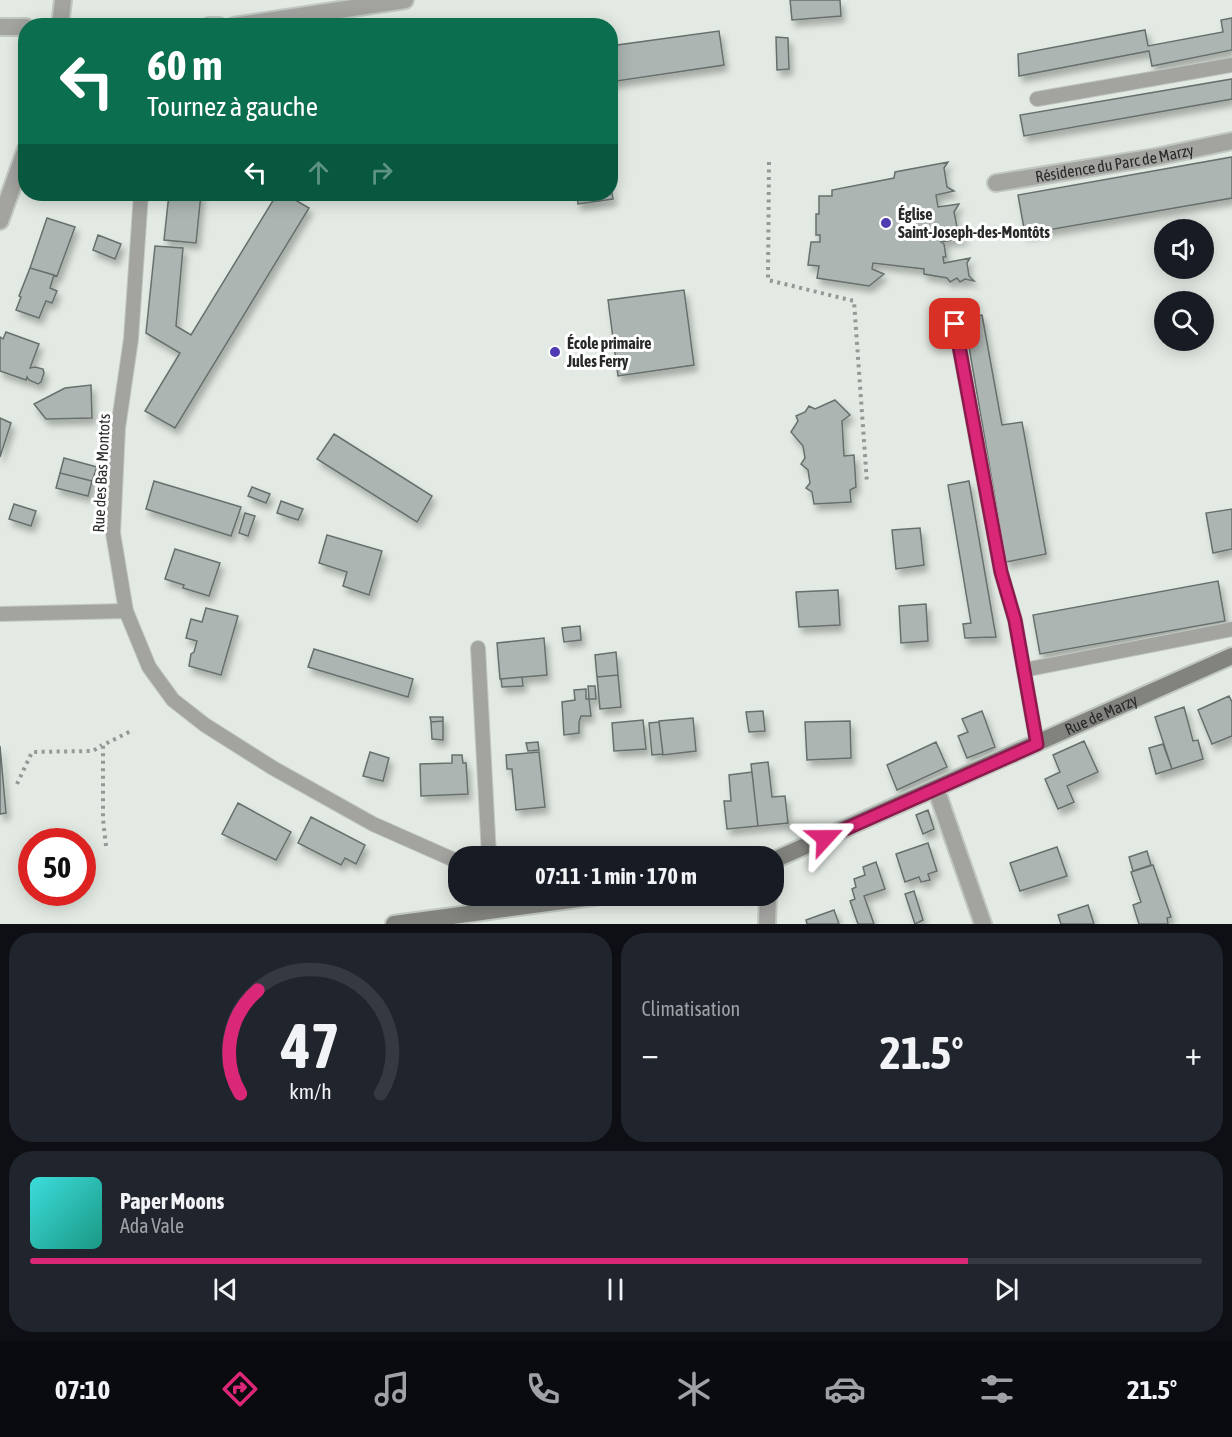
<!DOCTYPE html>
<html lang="fr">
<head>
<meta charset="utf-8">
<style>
  :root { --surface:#171b24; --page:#20242c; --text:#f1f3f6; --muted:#9ea1a6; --line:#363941; --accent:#db2777 }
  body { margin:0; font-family:"Asap Condensed",sans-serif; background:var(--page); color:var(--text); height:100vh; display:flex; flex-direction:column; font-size:22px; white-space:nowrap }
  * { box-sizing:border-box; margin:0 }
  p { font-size:20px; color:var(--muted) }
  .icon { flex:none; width:33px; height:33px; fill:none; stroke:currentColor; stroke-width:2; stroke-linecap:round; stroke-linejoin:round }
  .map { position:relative; height:924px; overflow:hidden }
  .details { display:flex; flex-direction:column; gap:9px; padding:9px; background:#0d0f14; flex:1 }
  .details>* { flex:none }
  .top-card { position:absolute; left:18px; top:18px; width:600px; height:183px; border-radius:24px; box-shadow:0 3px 15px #0003; background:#0b6e4f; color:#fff; overflow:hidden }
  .controls { position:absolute; left:1154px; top:219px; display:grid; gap:12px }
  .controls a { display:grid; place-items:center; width:60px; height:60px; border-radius:50%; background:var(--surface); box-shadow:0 3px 15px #0003; font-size:30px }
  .speed { position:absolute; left:18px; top:828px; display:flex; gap:12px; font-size:30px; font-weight:700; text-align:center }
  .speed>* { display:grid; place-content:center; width:78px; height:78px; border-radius:50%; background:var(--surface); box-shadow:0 3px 15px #0003; line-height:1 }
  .speed .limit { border:9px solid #d22; background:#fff; color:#111 }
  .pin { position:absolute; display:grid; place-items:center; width:51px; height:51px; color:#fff; margin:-26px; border-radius:12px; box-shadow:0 3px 9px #0006 }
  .me { position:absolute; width:66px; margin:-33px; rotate:66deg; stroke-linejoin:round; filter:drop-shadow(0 0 4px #0008) }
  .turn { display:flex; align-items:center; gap:21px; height:126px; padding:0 30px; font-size:27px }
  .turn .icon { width:78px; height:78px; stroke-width:2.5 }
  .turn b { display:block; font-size:42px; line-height:51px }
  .lanes { display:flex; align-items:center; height:57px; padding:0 30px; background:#0003; justify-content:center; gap:30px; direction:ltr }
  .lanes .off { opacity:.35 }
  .big { font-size:45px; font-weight:700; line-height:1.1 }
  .details .tile { flex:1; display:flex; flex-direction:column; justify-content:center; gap:9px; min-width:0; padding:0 21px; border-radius:24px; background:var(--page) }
  .details .dial { align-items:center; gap:0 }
  .dial svg { height:156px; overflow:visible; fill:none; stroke:var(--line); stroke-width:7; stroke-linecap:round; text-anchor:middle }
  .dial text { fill:var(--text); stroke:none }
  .song { display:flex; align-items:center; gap:18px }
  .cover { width:72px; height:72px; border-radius:9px; background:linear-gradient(135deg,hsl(180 70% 55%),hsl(170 70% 35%)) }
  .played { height:6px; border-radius:3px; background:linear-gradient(90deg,var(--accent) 80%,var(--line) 80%) }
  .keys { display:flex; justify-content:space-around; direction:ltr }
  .heat { display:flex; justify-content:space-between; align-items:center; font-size:33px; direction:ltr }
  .details .tiles { flex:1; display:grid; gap:9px; grid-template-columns:1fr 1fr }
  .tile:last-child { grid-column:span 2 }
  .trip { position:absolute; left:448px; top:846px; width:336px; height:60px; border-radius:24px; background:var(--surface); box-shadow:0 3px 15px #0003; font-weight:700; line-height:60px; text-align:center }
  .tab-bar { display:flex; height:96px; justify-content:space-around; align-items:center; background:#090b0e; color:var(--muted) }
  .tab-bar .icon { width:42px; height:42px }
  .tab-bar .selected { color:var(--accent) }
  .tab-bar b { font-size:27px; color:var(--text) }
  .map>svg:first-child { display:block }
</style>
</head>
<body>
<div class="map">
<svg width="1232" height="924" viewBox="0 0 1232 924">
  <defs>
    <filter id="shadow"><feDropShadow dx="3.5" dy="6" stdDeviation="3" flood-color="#0004"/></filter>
  </defs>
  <rect width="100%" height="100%" fill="#e3eae3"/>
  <path fill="#acb5b2" stroke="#67706d" stroke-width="1.5" filter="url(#shadow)" d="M790,0H840L841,16L792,20Z
    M1232,18V50L1152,66L1149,51L1019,76L1018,54L1145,30L1148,46L1223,32L1221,20Z
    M719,31L724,65L610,82V46Z
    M776,37L788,38L789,69L777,70Z
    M1232,79V99L1024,136L1020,115Z
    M1232,157V198L1025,234L1018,195Z
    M948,162L944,168L947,187L954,191L936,195L938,207L959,204L954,212L958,232L965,238L941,242L944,244L946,257H943L944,263L970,258L967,263L969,276L974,281L965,279L960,282L957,278L950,282L947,278L924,274V269L873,263L872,269L884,274L869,286L817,278L819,266L808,265L811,242H820V235H816V214H819V196H832V190L894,178L895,172Z
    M610,180L613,199L578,204L577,194H610Z
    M169,194H201L196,243L164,240Z
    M277,194H285L309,208L175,428L145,411L180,353L146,333L155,246L183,248L176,326L191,335Z
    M47,218L75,227L57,276L30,268Z
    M98,235L121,244L115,259L93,250Z
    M30,268L54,275L50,288L57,291L52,303L46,301L39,318L16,310L21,297L19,296Z
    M684,290L694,365L618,376L608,300Z
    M982,315L1002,425L1022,422L1046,554L1006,562L964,318Z
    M6,332L39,344L30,368L35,367L43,369L44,373L41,382L38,384L29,380L27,377L26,380L0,371V337L3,339Z
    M91,385L92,418L46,419L34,404L65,388Z
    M835,400L850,415L842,421L844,456L854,455L856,487L850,490L851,502L814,504L812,492L806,488L810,483L808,470L801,464L805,458L803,446L791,432L798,421L796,416L805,412L809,406L815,409Z
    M0,418L11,423L0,457Z
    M334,434L432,496L417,522L317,459Z
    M64,458L97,467L92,481L60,473Z
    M60,473L92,481L88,496L56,488Z
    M154,481L241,507L231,536L146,509Z
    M969,481L996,637L965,638L963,624L971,623L948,485Z
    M252,487L270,494L266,503L248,496Z
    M281,501L303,509L298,520L277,513Z
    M14,504L36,511L31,526L9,519Z
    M1232,509V549L1213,553L1206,513Z
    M245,513L255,516L248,536L239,533Z
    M920,528L924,565L896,569L892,530Z
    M327,535L382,551L369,595L343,586L347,572L319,563Z
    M175,549L220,563L209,596L183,588L184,585L165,579Z
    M1218,581L1225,621L1040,654L1033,615Z
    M838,590L840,625L799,627L796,592Z
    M926,604L928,641L901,643L899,606Z
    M206,608L238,616L221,675L189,666L191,654L194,652L197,641L186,638L191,619L202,622Z
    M580,626L581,640L564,642L562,628Z
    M544,638L547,675L500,679L497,643Z
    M314,649L413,679L408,697L308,667Z
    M616,652L618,675L597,677L595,655Z
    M618,675L621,707L600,709L597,677Z
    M522,677L523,686L502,687L501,679Z
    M588,686H595L596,699H589Z
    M586,689V699H589L591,716H581L579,722V733L564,735L562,702L575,700L574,690Z
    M1229,696L1232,702V736L1212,744L1198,710Z
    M1184,707L1193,741L1198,740L1203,759L1172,769L1155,717Z
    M763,711L765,731L749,732L746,712Z
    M982,711L995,747L967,758L958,736L968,732L962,719Z
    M430,717H443V721L431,722Z
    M693,718L696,751L663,755L659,721Z
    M643,720L646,749L614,751L612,723Z
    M443,721V740L432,739L431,722Z
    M850,721L851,758L807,760L805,722Z
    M659,722L663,754L652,755L649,723Z
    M1084,741L1098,772L1067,786L1074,802L1058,809L1045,779L1060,772L1053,755Z
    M538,742L539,750L528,751L526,743Z
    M936,742L947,767L897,790L887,765Z
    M1163,744L1172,769L1156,774L1149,748Z
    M0,746L6,813L0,814Z
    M370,752L389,758L383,781L363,776Z
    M539,752L545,807L516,810L512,769H507L506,755Z
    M452,755H462L463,763H466L468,794L421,796L420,764L452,763Z
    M768,762L772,797L785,796L788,823L758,826L751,764Z
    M752,772L758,826L727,829L724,801H731L729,775Z
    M238,803L291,832L276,860L222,834Z
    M928,810L934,829L923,834L916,815Z
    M311,817L365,845L356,864L345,858L341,865L298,843Z
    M928,843L937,871L928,874L930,880L921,882L919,877L905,882L896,854Z
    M1057,847L1067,876L1020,891L1010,863Z
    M1147,851L1151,865L1133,871L1129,857Z
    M876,862L885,889L864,896L874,924H858L850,901L855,899L852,889L856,887L854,879L865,875L863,867Z
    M1153,865L1171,917L1167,918L1168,924H1139L1133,905L1141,902L1131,872Z
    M914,891L923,920L915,924L905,894Z
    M1088,905L1094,924H1061L1058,915Z
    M834,910L839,924H807L806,920Z"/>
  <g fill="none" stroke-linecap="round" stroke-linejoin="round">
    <g stroke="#c1c7c1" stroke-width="16">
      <path id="service" d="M1037,99L1232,65
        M141,194L131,339L118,428L113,533L126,611L149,667L173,700L205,725L273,768L373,824L452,859L459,861
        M955,324L1001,572L1015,620L1037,744
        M0,614L126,611
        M478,648L489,856
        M1024,670L1232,629"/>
    </g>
    <g stroke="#c1c7c1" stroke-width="20">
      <g id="minor">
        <path d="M209,26H219"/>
        <path d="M234,26L405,0"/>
        <path d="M0,27H26"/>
        <path id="s1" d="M996,183L1156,157L1232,141"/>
        <path d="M936,789L983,924"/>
        <path d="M767,924L768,896"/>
      </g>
    </g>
    <g stroke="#c1c7c1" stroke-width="20">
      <path id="tertiary" d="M60,26L63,0
        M0,221L26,149"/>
    </g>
    <g stroke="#c1c7c1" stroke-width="20">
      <g id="secondary">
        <path id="s2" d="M774,860L1232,656"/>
        <path d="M394,924L600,896"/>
      </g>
    </g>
    <path stroke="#959995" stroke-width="4" stroke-dasharray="3 4.5" stroke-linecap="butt" d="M769,162L768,280L854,301L867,483
      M17,784L32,752L93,751L102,745
      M106,846L103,819V745L131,731"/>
    <use href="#service" stroke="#a3a4a0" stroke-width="14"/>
    <use href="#minor" stroke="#a3a4a0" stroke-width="16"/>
    <use href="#tertiary" stroke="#a3a4a0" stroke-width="16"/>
    <use href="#secondary" stroke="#82837e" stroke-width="16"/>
  </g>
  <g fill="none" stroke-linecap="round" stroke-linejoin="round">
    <g stroke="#8e194d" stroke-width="15">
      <path id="route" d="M825,838L1037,744L1015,620L1001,572L955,324"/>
    </g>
    <use href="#route" stroke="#db2777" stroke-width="10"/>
  </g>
  <g fill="#4f3cb3" stroke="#fff" stroke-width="2">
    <circle cx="886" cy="223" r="6"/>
    <circle cx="555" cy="352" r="6"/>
  </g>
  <g text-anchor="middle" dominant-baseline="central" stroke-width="6" stroke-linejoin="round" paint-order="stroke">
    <g font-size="16" fill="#282a28" stroke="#fff">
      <text stroke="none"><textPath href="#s1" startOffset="120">Résidence du Parc de Marzy</textPath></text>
      <text transform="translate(101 473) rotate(-87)">Rue des Bas Montots</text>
      <text stroke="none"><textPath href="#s2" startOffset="358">Rue de Marzy</textPath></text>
    </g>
    <g font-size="16" font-weight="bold" fill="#282a28" stroke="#fff" text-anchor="start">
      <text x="898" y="214">Église<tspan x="898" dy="18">Saint-Joseph-des-Montôts</tspan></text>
      <text x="567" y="343">École primaire<tspan x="567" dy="18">Jules Ferry</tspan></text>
    </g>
  </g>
</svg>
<div class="controls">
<a><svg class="icon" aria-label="sound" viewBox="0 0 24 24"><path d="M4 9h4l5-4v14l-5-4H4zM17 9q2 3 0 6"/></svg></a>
<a><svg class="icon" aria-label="search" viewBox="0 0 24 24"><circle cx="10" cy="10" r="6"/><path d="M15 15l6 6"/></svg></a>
</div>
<div class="speed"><div class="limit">50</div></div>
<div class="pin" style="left:955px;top:324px;background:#d93025"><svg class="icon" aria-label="arrive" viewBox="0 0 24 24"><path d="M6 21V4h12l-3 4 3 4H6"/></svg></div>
<svg class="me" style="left:825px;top:838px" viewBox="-20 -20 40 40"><path d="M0-17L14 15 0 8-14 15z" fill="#db2777" stroke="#fff" stroke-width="4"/></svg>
<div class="trip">07:11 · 1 min · 170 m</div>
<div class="top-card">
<div class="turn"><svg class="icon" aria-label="left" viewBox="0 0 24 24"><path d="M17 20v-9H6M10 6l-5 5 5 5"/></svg><div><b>60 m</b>Tournez à gauche</div></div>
<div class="lanes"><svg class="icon" aria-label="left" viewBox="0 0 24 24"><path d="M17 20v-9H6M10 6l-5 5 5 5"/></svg><svg class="icon off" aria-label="ahead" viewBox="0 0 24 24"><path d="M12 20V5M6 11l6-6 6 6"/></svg><svg class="icon off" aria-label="right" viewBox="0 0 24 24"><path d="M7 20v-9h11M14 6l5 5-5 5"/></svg></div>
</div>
</div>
<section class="details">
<div class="tiles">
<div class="tile dial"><svg viewBox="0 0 100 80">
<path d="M14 69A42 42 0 1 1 86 69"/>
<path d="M14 69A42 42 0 0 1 23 16" stroke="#db2777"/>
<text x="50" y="56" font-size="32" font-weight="700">47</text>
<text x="50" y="72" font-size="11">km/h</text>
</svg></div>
<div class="tile"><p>Climatisation</p>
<div class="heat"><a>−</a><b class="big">21.5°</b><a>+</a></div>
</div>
<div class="tile">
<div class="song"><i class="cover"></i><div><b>Paper Moons</b><p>Ada Vale</p></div></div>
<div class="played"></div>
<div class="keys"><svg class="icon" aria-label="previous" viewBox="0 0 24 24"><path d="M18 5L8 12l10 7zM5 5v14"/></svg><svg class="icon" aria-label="pause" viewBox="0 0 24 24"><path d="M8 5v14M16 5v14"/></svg><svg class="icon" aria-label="next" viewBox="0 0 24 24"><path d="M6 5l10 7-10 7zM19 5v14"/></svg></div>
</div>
</div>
</section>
<nav class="tab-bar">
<b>07:10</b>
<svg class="icon selected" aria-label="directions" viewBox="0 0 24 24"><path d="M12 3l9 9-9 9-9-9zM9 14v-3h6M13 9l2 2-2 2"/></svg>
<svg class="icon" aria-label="music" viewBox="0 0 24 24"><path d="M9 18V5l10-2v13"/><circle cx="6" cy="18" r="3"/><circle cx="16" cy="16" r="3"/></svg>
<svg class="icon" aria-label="phone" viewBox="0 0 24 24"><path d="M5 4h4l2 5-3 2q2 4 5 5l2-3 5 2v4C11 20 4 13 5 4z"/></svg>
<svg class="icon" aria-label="climate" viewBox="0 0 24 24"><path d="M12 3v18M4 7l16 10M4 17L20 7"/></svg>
<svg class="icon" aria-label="car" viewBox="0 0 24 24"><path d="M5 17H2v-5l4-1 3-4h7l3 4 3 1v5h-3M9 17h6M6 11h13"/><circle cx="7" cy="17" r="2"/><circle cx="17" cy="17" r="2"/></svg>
<svg class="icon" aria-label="filters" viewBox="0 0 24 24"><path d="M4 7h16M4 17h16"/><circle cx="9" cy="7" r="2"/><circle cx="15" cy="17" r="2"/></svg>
<b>21.5°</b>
</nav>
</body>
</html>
